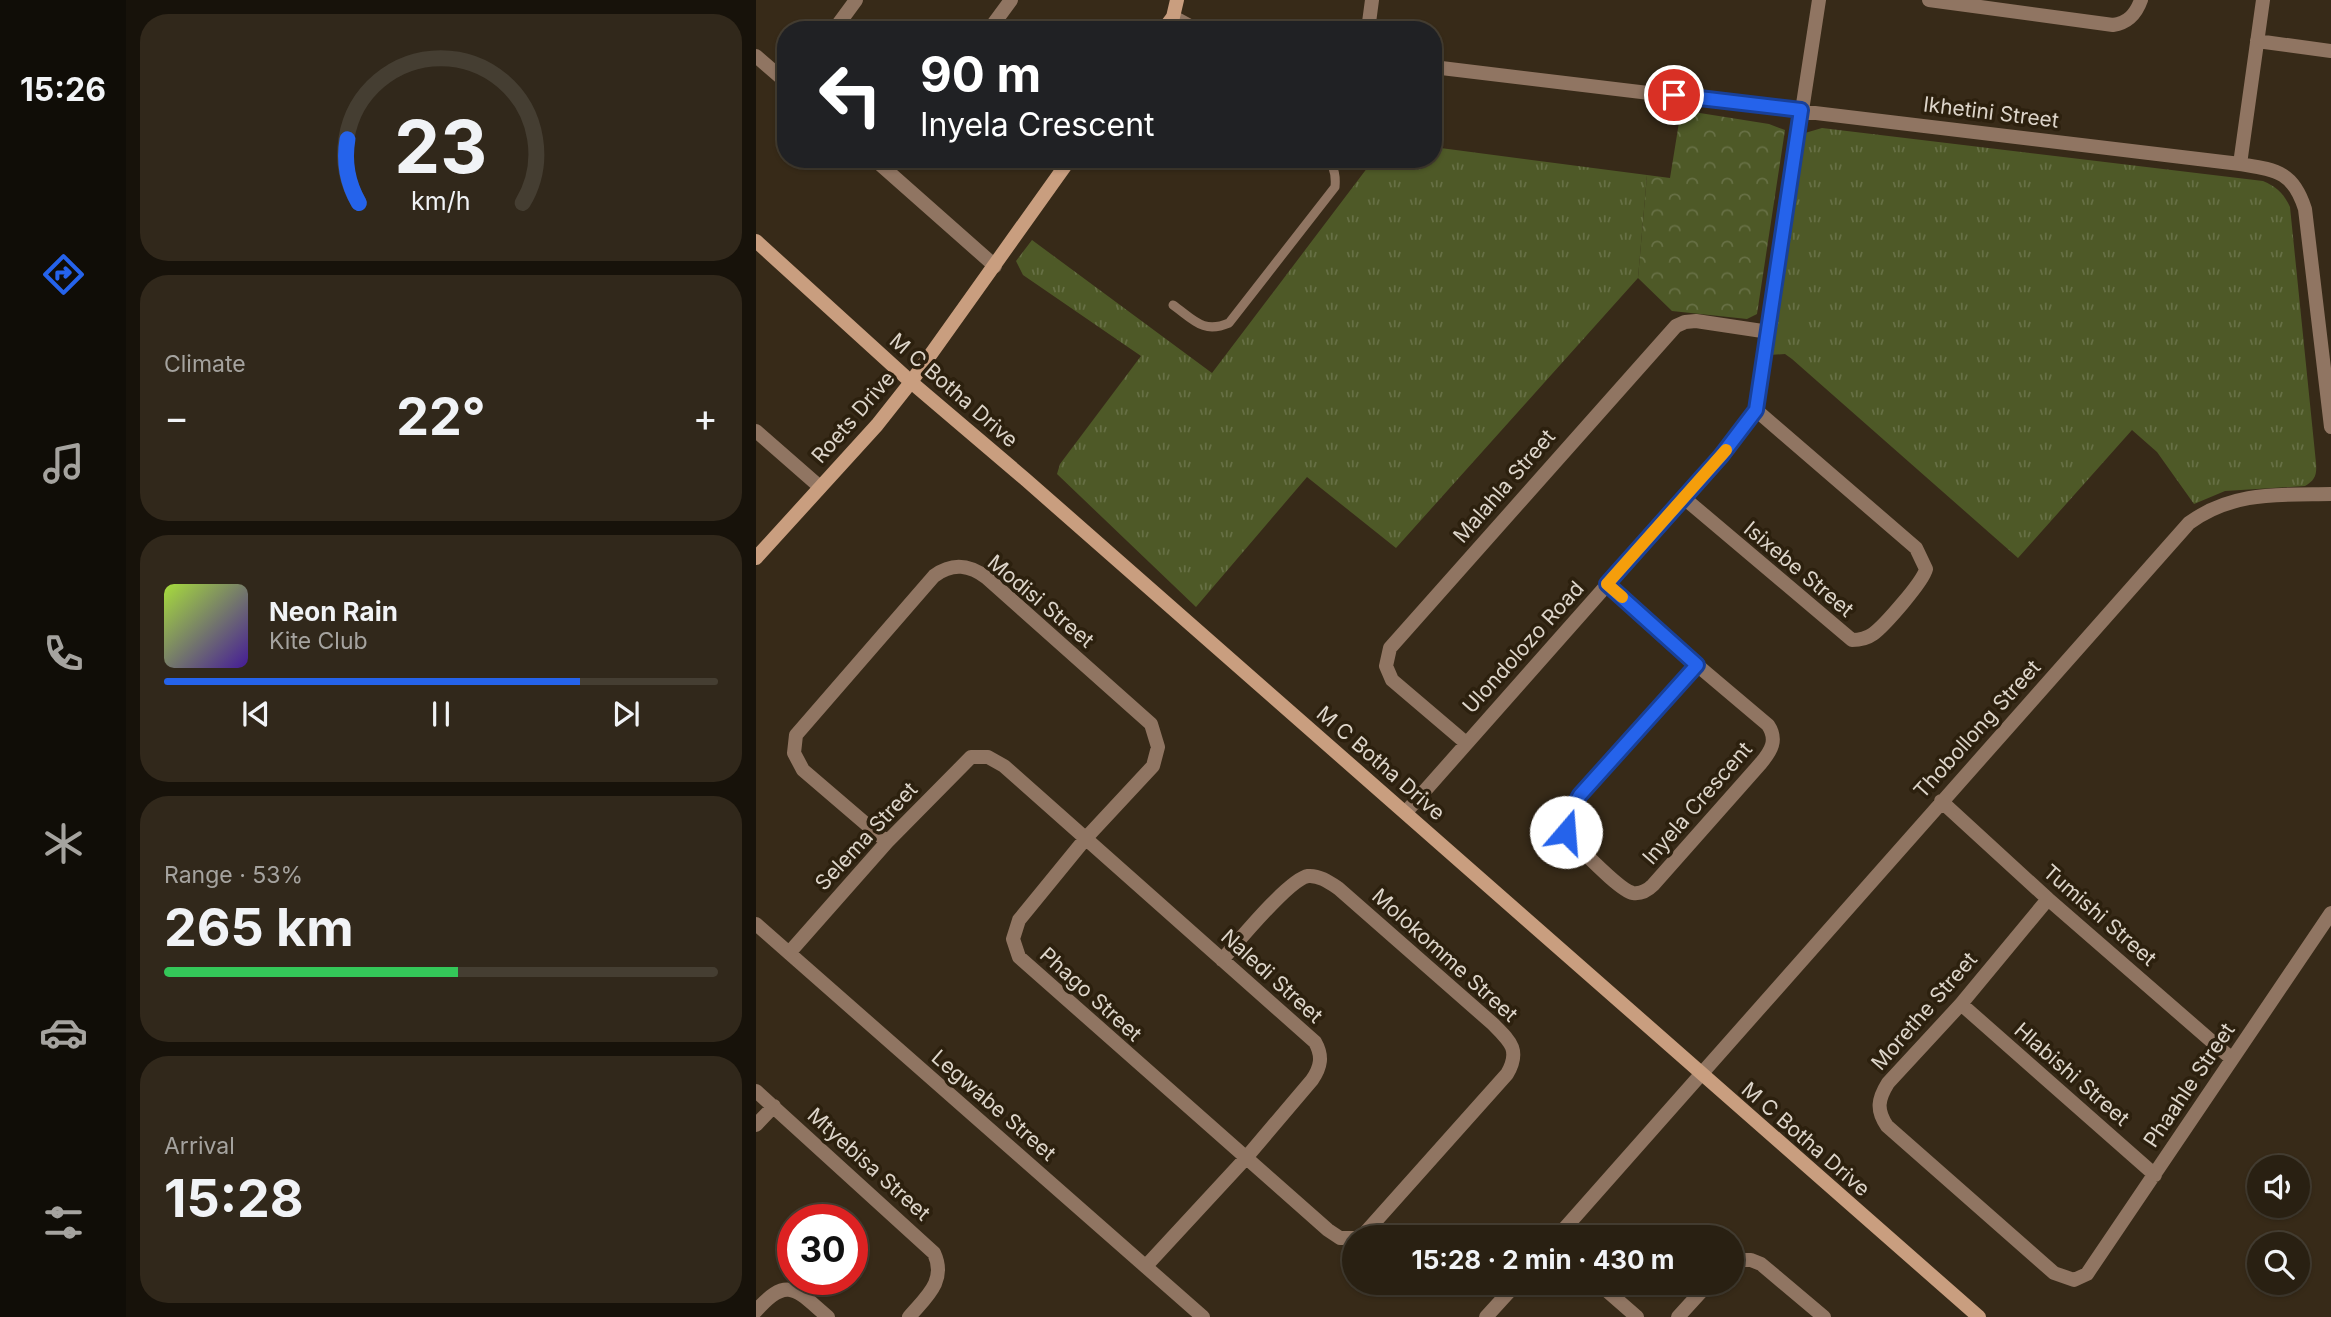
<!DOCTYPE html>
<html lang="en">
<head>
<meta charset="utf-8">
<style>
  :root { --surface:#292012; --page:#31281b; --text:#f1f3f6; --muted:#a5a39f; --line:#453e32; --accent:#2563eb }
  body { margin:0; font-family:Inter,sans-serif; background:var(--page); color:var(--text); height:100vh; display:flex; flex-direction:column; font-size:26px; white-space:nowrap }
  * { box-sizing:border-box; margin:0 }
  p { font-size:23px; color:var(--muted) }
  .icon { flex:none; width:38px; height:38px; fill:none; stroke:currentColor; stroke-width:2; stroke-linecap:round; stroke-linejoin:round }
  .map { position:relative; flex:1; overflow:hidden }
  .panel { display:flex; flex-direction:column; gap:14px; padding:14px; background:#17120a; width:630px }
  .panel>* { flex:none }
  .banner { position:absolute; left:21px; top:21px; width:665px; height:147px; border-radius:28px; box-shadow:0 2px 5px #0004,0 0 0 2px var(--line); background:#202124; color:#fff; overflow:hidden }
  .buttons { position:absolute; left:1491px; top:1155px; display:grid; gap:14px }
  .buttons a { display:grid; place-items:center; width:63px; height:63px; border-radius:50%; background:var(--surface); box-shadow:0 2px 5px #0004,0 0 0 2px var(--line); font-size:35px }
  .speed { position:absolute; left:21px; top:1204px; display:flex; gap:14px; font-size:35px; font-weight:700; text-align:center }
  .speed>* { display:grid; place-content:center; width:91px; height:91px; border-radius:50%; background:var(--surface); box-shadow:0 2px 5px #0004,0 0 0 2px var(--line); line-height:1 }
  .speed .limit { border:10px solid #d22; background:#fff; color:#111 }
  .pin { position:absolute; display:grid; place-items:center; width:60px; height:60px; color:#fff; margin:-30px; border:4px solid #fff; border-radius:50%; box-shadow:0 2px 7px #0007 }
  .me { position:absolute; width:77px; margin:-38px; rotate:18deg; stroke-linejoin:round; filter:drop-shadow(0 0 5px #0008) }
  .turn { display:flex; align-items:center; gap:24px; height:147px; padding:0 28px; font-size:32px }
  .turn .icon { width:91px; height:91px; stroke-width:2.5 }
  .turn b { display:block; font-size:49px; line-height:60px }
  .big { font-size:52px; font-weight:700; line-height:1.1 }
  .panel .widget { flex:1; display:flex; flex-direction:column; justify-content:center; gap:10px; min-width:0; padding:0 24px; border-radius:28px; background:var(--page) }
  .panel .dial { align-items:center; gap:0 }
  .dial svg { height:182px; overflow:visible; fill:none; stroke:var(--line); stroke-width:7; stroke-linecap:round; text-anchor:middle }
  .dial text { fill:var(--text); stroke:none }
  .song { display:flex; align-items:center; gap:21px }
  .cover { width:84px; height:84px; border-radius:10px; background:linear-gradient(135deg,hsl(80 70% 55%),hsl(260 70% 35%)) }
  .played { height:7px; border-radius:4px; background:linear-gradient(90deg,var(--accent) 75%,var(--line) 75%) }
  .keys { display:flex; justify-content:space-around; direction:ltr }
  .heat { display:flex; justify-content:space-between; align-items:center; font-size:38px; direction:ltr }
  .charge { height:10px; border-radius:5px; background:linear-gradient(90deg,#34c759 53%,var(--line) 0) }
  .trip { position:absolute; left:586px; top:1225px; width:402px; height:70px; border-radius:35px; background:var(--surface); box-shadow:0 2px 5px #0004,0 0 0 2px var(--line); font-weight:700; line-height:70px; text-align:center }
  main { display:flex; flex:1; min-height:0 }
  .tabs { display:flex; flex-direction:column; width:126px; justify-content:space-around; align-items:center; background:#100d07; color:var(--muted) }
  .tabs .icon { width:49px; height:49px }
  .tabs .current { color:var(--accent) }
  .tabs b { font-size:32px; color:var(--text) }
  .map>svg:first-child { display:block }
</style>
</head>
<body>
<main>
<nav class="tabs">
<b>15:26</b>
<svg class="icon current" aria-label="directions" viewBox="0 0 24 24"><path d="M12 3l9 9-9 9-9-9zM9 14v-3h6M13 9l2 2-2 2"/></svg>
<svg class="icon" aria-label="music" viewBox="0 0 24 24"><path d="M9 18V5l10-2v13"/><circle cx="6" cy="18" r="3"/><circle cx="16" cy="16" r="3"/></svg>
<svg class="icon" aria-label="phone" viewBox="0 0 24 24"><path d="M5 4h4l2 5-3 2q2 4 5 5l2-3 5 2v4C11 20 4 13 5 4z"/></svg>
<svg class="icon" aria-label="climate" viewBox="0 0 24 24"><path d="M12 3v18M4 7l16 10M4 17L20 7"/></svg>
<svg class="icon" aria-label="car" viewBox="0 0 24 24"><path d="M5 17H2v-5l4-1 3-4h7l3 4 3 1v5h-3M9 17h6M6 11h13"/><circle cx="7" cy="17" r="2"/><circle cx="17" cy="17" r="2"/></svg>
<svg class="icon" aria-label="filters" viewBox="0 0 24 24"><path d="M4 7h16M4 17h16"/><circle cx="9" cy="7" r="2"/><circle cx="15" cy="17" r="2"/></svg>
</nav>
<section class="panel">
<div class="widget dial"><svg viewBox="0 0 100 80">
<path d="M14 69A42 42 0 1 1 86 69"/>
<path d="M14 69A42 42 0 0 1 9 41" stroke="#2563eb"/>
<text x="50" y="56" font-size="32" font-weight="700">23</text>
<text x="50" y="72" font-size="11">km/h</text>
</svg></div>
<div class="widget"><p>Climate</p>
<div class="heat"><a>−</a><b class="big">22°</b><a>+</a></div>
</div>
<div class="widget">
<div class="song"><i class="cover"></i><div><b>Neon Rain</b><p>Kite Club</p></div></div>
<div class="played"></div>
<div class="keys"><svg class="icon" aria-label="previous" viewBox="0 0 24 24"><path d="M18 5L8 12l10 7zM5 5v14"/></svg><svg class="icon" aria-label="pause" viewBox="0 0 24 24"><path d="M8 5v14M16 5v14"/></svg><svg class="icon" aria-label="next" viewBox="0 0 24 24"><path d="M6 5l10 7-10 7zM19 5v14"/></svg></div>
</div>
<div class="widget"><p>Range · 53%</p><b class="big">265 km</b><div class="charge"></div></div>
<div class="widget"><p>Arrival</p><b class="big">15:28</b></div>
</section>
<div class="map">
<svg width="1575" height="1317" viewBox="0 0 1575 1317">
  <defs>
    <pattern id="grass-tufts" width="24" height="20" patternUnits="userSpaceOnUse" patternTransform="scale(1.75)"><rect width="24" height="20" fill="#4e5927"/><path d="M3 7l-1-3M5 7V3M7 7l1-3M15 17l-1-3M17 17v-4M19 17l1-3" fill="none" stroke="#677045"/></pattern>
    <pattern id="park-crowns" width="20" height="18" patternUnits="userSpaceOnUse" patternTransform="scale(1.75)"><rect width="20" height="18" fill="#4e5927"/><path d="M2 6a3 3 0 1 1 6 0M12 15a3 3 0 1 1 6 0" fill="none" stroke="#677045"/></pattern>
  </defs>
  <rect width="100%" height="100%" fill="#372a18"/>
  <path fill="url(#grass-tufts)" d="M1066,128L1507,181C1521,187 1528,194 1534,207L1560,463C1561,475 1559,480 1549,486L1469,491L1438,504L1401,452L1376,430L1262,558L1036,359L1029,354L1013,355L1049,133Z
    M677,147L891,175L882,278L640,548L551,477L440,607L301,474L304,464L385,356L267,275L260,261L276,240L456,373L618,159H677Z"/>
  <path fill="url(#park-crowns)" d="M925,110L1013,124L1029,130L1001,314L991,319L916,311L882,278L891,175L914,178Z"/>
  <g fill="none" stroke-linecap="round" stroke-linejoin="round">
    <path stroke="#907562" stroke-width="9" d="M413,159L418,165H426L435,159
      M417,305C438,320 447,334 473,323L579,187C580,176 579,164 568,159"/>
    <path stroke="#907562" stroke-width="14" d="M1173,0L1357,25C1372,23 1380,14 1385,0
      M417,17L441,30
      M78,30L100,0
      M233,30L255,0
      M612,30L616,0
      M1501,41L1575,51
      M0,56L30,82
      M677,67L1484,164C1520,170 1537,171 1549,209L1575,427
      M118,159L239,266
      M1484,164L1507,0
      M0,431L64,487
      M928,498L1096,640C1103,640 1110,639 1117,634C1128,626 1167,582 1170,569L1160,548L1000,410
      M851,584L941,665L1012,725C1022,740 1015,751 1005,763L897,885C892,890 885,894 877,893C864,891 826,850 814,839C806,823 814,808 824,795L941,665
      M710,743L636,680L630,666L634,648L920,326L929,322L940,321L1013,332
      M1185,801L1292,899L1476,1059
      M650,812L965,456L1000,410L1063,0
      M131,842L47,770L38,753L40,735L178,576C197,562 214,565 231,578L395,724L402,747L397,766L330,838L263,920L257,939L263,957L572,1230L584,1238H598
      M1292,899L1205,1004L1132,1083C1122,1099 1120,1110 1131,1126L1298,1273L1318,1280L1331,1274L1337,1265L1575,913
      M0,924L447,1317
      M33,953L131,842L215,757H232L248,766L559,1042C567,1056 565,1067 556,1080L489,1159L390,1266
      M466,960C481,943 533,879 552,876C563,875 573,882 582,888L737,1024C754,1041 765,1050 751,1074L609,1233L602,1237
      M1205,1004L1399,1175
      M0,1091L178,1253C191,1281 170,1297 153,1317
      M0,1125L18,1106
      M801,1237L1433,523C1477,491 1523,495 1575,494
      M976,1260H995L1005,1264L1068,1317
      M842,1283L881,1317
      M0,1311C32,1274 41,1291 72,1317
      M730,1317L761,1283
      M922,1317L953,1283"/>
    <path stroke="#c99e7f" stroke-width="14" d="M407,30L417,17L421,0
      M0,241L155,382L269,479L1223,1317
      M0,558L121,425L155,382L314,159"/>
  </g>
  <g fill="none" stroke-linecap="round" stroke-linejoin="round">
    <g stroke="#184099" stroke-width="18">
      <path id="route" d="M810,832L813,814L824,795L941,665L851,584L965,456L1000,410L1045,110L918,95"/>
    </g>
    <use href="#route" stroke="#2563eb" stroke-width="12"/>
    <path stroke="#f59e0b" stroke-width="12" d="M866,597L851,584L970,450"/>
  </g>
  <g text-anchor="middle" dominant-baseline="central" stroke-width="7" stroke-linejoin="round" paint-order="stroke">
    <g font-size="21" fill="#ddd5ca" stroke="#2c200e">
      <text transform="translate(1235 112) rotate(7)">Ikhetini Street</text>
      <text transform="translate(198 390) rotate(41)">M C Botha Drive</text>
      <text transform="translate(97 417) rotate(-49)">Roets Drive</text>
      <text transform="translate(748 486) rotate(-49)">Malahla Street</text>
      <text transform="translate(1043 569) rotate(40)">Isixebe Street</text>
      <text transform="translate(285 601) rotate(40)">Modisi Street</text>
      <text transform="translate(767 647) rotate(-48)">Ulondolozo Road</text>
      <text transform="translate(1221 729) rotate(-48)">Thobollong Street</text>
      <text transform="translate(625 763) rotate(41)">M C Botha Drive</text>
      <text transform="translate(941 803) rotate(-49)">Inyela Crescent</text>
      <text transform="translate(110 836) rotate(-47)">Selema Street</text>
      <text transform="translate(1344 915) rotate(41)">Tumishi Street</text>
      <text transform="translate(689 955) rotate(42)">Molokomme Street</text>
      <text transform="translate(516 976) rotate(42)">Naledi Street</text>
      <text transform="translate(335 994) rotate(42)">Phago Street</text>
      <text transform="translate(1168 1011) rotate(-49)">Morethe Street</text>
      <text transform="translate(1316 1074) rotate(41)">Hlabishi Street</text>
      <text transform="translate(1433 1085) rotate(-56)">Phaahle Street</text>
      <text transform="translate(238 1105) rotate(41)">Legwabe Street</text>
      <text transform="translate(1050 1139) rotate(41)">M C Botha Drive</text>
      <text transform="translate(113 1164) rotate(42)">Mtyebisa Street</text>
    </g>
  </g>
</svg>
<div class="buttons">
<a><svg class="icon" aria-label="sound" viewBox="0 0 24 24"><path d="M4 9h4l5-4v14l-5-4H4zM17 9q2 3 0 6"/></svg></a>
<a><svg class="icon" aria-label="search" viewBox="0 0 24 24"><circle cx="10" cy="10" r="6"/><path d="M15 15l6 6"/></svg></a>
</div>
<div class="speed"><div class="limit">30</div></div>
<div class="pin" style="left:918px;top:95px;background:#d93025"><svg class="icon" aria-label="arrive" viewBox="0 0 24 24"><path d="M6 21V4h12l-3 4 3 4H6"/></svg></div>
<svg class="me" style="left:810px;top:832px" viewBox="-20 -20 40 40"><circle r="19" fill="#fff"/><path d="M0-13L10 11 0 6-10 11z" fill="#2563eb"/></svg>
<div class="trip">15:28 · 2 min · 430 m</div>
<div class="banner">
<div class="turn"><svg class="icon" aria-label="left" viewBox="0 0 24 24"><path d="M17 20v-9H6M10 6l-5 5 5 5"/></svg><div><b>90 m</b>Inyela Crescent</div></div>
</div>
</div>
</main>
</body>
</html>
